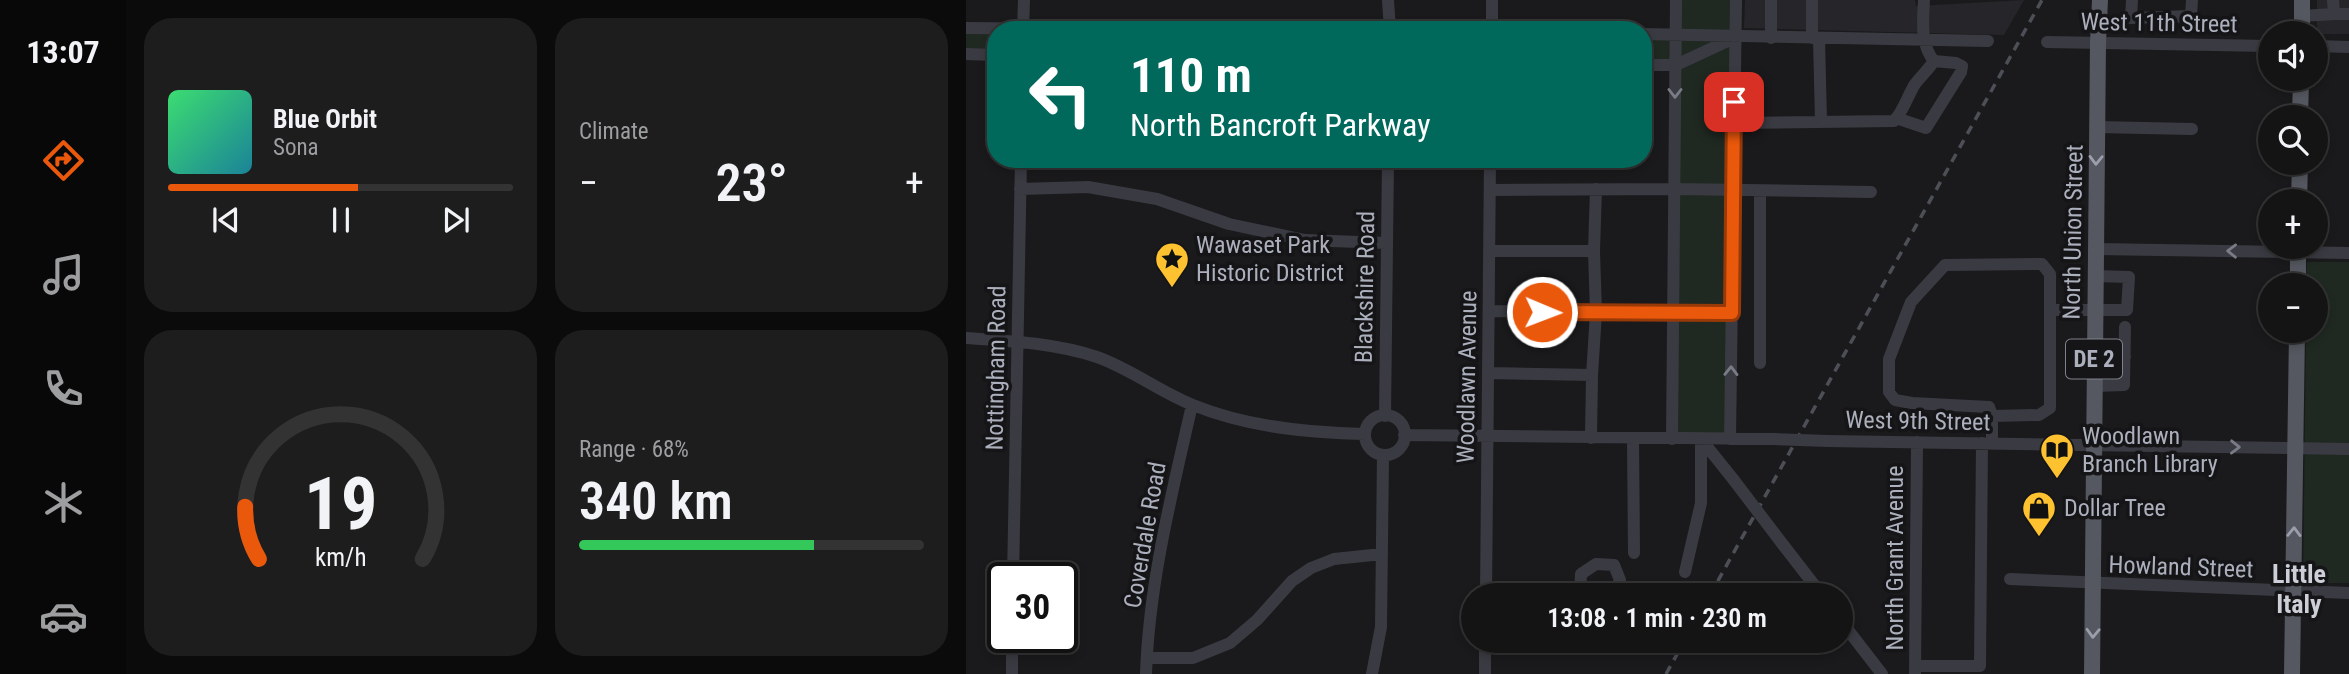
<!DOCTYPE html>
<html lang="en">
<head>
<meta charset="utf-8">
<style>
  :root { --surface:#141415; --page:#1d1d1e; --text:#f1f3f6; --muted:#9d9ea0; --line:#333334; --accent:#ea580c }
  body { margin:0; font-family:"Roboto Condensed",sans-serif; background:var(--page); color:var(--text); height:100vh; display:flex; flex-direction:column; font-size:26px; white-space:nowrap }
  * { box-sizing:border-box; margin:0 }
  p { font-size:23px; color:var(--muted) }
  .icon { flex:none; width:38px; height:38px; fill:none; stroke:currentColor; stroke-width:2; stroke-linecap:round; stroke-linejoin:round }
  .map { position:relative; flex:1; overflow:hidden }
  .drawer { display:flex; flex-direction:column; gap:18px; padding:18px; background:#0b0b0c; width:840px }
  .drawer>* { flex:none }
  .guide { position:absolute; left:21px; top:21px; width:665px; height:147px; border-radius:28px; box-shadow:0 4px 10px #0003,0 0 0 2px var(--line); background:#00695c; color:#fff; overflow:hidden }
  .controls { position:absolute; left:1292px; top:21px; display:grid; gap:14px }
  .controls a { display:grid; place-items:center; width:70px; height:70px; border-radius:50%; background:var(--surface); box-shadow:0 4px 10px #0003,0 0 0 2px var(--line); font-size:35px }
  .speed { position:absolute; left:21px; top:562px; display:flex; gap:14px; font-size:35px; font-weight:700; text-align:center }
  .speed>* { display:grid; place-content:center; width:91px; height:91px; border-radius:50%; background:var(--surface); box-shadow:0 4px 10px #0003,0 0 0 2px var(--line); line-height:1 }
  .speed .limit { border:4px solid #111; border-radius:10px; background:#fff; color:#111 }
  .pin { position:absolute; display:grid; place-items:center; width:60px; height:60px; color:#fff; margin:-30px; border-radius:14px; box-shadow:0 4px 10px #0006 }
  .me { position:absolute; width:77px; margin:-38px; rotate:91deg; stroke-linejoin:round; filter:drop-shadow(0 0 5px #0008) }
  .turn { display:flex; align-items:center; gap:24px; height:147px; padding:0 28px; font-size:32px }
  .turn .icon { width:91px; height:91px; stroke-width:2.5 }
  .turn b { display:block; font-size:49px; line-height:60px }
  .big { font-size:52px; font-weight:600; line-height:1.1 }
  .drawer .widget { flex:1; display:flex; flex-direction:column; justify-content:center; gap:10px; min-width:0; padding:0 24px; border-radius:28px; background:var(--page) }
  .drawer .dial { align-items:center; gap:0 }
  .dial svg { height:182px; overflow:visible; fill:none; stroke:var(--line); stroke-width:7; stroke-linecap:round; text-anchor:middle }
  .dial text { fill:var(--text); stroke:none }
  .song { display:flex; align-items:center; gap:21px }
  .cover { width:84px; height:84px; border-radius:10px; background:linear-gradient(135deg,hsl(140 70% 55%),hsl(190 70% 35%)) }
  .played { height:7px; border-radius:4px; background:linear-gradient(90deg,var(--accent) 55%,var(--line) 55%) }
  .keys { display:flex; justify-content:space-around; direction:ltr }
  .heat { display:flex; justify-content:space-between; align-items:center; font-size:38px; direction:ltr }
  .charge { height:10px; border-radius:5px; background:linear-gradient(90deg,#34c759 68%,var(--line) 0) }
  .drawer .tiles { flex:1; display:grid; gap:18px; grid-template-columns:repeat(2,1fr) }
  .trip { position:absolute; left:495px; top:583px; width:392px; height:70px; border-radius:35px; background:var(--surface); box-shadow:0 4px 10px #0003,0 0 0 2px var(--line); font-weight:600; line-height:70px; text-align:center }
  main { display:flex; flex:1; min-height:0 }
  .tab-bar { display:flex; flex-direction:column; width:126px; justify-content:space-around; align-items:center; background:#080808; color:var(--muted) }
  .tab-bar .icon { width:49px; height:49px }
  .tab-bar .selected { color:var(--accent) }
  .tab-bar b { font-size:32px; color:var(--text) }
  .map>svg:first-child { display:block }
</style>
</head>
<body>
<main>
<nav class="tab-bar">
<b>13:07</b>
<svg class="icon selected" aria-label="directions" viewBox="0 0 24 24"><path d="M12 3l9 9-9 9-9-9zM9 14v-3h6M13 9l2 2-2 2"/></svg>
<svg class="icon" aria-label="music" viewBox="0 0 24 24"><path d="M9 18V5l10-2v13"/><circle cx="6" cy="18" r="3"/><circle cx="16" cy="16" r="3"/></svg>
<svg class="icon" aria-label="phone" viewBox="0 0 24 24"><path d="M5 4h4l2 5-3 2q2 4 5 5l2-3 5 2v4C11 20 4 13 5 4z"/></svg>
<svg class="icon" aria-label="climate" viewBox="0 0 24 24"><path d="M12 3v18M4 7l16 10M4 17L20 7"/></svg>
<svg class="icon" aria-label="car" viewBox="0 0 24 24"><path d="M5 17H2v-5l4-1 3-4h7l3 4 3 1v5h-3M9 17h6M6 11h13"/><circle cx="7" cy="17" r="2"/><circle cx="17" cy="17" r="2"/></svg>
</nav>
<section class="drawer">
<div class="tiles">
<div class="widget">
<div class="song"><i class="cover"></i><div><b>Blue Orbit</b><p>Sona</p></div></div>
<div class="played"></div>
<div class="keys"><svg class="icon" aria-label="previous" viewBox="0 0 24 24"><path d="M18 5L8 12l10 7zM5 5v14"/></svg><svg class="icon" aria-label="pause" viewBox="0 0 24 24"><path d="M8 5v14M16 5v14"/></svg><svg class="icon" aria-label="next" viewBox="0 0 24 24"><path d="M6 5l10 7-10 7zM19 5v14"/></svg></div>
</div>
<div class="widget"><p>Climate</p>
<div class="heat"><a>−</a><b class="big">23°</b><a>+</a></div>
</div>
<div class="widget dial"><svg viewBox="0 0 100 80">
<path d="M14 69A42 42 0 1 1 86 69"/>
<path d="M14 69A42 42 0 0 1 8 46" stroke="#ea580c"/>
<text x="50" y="56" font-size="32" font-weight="700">19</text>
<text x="50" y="72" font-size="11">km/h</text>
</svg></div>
<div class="widget"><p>Range · 68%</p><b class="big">340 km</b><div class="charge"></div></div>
</div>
</section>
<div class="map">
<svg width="1383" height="674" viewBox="0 0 1383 674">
  <rect width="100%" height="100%" fill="#1a1a1c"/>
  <path fill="#26262a" d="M779,0H949L950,6L1058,0L1038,35L778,28Z
    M1351,0H1383V34H1351Z"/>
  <path fill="#1f2821" d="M710,0H770L764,439H706L710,66L677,65V34H710Z
    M0,28L30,30V55L0,54Z
    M1341,262H1383V583H1337L1340,331H1349V285H1340Z"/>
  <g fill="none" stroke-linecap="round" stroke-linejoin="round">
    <path stroke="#3a3b42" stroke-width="12" d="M422,0L424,30
      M805,0V38
      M846,0V38
      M958,0C957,21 954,44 968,61
      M1166,0L1165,18L1225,16L1226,0
      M1367,0L1368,14H1383
      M1336,16L1368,14
      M0,28L206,30
      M57,30L58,0
      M526,30V0
      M677,34L1022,41
      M853,38L855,122
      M1081,42L1304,46
      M1349,46L1383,47
      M0,54L30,55
      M677,65H710L766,39
      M768,123L928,121C938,110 941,97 949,84C955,76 963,69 968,61L990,63L996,66L995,72L960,128L930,118
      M1131,127L1226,129
      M54,189L122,187L191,199L263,224L339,240L420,243
      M524,190L709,189L905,192
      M794,191V363
      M1130,249L1383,253
      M525,251H628
      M1084,310H1161L1163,277L1129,276
      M523,311L766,313
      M0,338C44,341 89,343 131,357C165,369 194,392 227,405C281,427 341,433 399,434
      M1128,358L1159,357
      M522,373L626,375L630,313L628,251L630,189
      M1128,386L1158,385L1159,327
      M399 435a20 20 0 1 1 40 0a20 20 0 1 1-40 0Z
      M419,416L422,159
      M1026,416L1023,407L946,403L929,400L923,392V359L945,302L979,265L1076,264L1084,274V408L1073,415L1026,416V443
      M438,435L808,439
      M625,438L626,375
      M667,438L668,553
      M706,439L710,0
      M735,439L767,479
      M764,439L770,0
      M862,441L1383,449
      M818,546L856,595
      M719,572L735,503V439
      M47,578L55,159
      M1044,579L1383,593
      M520,595L524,159
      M614,595L615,574L630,564L648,565L654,580L647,595
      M875,621L916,674
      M181,658H227L264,643L291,620L326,581L345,568L368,559L416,554
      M949,666H1014L1016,443
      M46,674V637
      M180,674C183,583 206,493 226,405
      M406,674L415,627L417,455
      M519,674V640
      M949,674L951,442"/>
    <path stroke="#565861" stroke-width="16" d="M1336,33V0
      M1334,117L1335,79
      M1333,201L1334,163
      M1332,285V247
      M1126,674L1132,43L1134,0
      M1326,674L1331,331"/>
    <path stroke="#4d4f57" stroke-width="3.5" stroke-dasharray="9 7" stroke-linecap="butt" d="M744,595L1076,0
      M700,674L719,640"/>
    <path stroke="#3a3b42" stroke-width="12" d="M808,439L862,441
      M767,479L818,546"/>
  </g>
  <defs><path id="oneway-chevron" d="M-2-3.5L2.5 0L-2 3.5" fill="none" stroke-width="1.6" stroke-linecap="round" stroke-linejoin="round" transform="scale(1.75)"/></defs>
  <g stroke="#797b86">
    <use href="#oneway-chevron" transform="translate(709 93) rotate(90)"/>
    <use href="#oneway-chevron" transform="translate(1266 251) rotate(-179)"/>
    <use href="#oneway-chevron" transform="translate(765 371) rotate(-89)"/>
    <use href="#oneway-chevron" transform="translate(1269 447) rotate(1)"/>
  </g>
  <g stroke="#9b9eab">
    <use href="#oneway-chevron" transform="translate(1130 160) rotate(91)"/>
    <use href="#oneway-chevron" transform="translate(1328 532) rotate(-89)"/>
    <use href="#oneway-chevron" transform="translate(1127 633) rotate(92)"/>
  </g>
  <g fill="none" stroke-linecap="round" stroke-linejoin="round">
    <g stroke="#983908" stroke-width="18">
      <path id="route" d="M576,312L766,313L768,102"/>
    </g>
    <use href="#route" stroke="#ea580c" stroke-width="12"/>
  </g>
  <defs>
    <g id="sight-pin" transform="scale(1.75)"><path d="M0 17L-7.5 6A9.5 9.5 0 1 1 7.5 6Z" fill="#fec130" stroke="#151517"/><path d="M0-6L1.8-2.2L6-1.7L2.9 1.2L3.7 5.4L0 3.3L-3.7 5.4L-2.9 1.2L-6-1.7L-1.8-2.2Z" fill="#111"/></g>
    <g id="library-pin" transform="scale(1.75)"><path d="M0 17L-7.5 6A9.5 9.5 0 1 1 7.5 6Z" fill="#fec130" stroke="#151517"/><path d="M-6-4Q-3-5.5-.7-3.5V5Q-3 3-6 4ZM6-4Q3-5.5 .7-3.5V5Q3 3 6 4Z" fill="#111"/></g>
    <g id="shop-pin" transform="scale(1.75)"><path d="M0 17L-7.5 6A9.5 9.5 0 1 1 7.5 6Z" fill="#fec130" stroke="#151517"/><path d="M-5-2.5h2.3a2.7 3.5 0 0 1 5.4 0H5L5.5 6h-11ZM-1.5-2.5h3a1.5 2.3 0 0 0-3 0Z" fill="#111"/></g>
  </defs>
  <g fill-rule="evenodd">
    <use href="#sight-pin" x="206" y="259"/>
    <use href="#library-pin" x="1091" y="450"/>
    <use href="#shop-pin" x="1073" y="508"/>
  </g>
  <g text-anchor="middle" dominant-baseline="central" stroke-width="7" stroke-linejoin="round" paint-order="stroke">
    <rect fill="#151517" stroke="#7f828b" stroke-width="2" x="1100" y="339.5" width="56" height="39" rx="5"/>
    <g font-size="23" font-weight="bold" fill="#acb0bd">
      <text x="1128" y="359">DE 2</text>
    </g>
    <g font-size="24" fill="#acb0bd" stroke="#151517">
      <text transform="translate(1193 23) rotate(1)">West 11th Street</text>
      <text transform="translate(1107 232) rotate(-89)">North Union Street</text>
      <text transform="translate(399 287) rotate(-89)">Blackshire Road</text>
      <text transform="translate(30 368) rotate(-89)">Nottingham Road</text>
      <text transform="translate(501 377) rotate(-89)">Woodlawn Avenue</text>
      <text transform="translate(952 421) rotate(1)">West 9th Street</text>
      <text transform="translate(179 535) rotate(-80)">Coverdale Road</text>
      <text transform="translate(929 558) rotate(-90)">North Grant Avenue</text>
      <text transform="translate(1215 567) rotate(2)">Howland Street</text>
    </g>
    <g font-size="24" fill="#acb0bd" stroke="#151517" text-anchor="start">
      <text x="230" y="245">Wawaset Park<tspan x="230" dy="28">Historic District</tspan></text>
      <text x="1116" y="436">Woodlawn<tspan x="1116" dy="28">Branch Library</tspan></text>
      <text x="1098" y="508">Dollar Tree</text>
    </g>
    <g font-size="26" font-weight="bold" fill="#cdcfd8" stroke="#151517">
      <text x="1333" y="574">Little<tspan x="1333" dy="30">Italy</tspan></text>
    </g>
  </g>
</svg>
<div class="controls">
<a><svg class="icon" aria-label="sound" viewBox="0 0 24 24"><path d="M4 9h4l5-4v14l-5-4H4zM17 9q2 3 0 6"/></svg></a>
<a><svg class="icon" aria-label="search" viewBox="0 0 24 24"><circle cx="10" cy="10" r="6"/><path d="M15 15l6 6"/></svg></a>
<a>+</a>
<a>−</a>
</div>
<div class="speed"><div class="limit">30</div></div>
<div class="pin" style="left:768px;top:102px;background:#d93025"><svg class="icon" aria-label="arrive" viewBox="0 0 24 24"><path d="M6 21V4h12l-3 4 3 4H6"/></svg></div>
<svg class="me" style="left:576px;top:312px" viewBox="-20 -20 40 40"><circle r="17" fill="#ea580c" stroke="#fff" stroke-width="3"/><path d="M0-11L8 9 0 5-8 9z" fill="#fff"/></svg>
<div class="trip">13:08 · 1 min · 230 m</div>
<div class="guide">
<div class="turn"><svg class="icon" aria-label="left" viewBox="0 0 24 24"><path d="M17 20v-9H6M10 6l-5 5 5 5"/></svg><div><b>110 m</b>North Bancroft Parkway</div></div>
</div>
</div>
</main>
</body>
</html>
